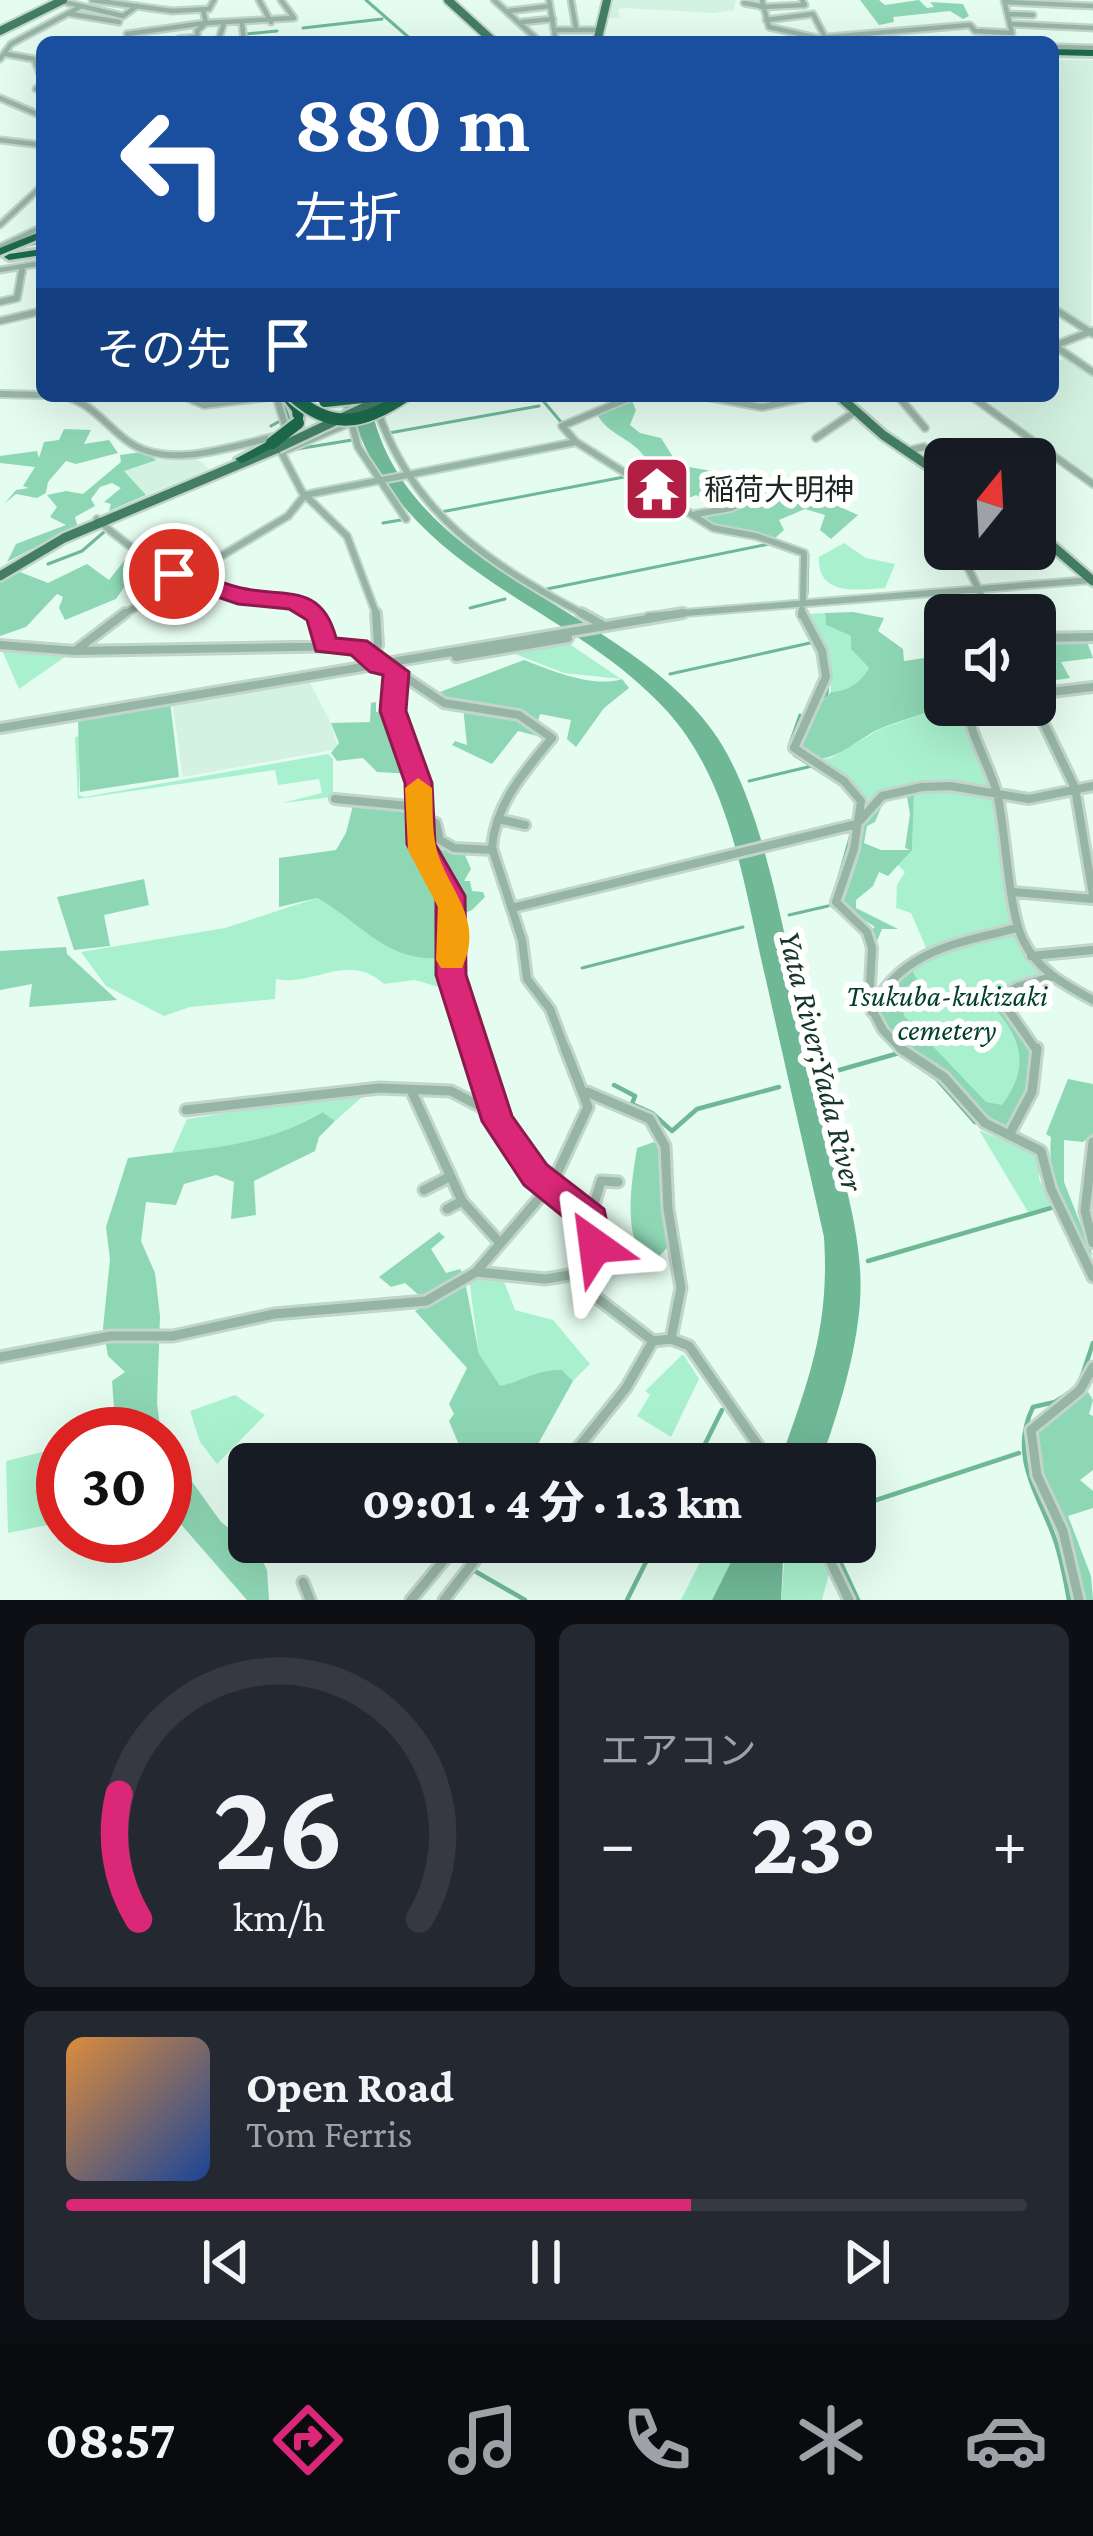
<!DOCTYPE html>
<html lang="ja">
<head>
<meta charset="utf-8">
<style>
  :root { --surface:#171b24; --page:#242831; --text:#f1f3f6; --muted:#9ea1a6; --line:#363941; --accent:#db2777 }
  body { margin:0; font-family:"Crimson Pro","Noto Sans JP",serif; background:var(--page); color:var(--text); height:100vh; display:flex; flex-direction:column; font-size:45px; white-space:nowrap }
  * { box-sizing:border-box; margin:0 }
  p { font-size:39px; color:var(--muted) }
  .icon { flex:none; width:66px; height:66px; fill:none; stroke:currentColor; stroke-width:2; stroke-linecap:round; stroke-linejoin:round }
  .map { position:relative; height:1600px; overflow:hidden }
  .sheet { display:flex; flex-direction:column; gap:24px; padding:24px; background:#0d0f14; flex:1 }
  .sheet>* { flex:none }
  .hud { position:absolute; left:36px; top:36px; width:1023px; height:366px; border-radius:18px; box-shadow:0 12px 48px #0002; background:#1a4fa0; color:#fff; overflow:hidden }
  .needle { width:78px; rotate:18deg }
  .buttons { position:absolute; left:924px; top:438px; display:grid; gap:24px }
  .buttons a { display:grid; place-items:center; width:132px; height:132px; border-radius:18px; background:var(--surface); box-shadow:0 12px 48px #0002; font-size:60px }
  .speed { position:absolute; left:36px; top:1407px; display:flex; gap:24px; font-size:60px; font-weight:700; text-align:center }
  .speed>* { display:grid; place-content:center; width:156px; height:156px; border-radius:50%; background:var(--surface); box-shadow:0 12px 48px #0002; line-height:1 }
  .speed .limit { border:18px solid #d22; background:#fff; color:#111 }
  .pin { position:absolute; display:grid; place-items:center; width:102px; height:102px; color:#fff; margin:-51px; border:6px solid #fff; border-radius:50%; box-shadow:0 3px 12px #0007 }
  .me { position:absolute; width:132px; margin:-66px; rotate:329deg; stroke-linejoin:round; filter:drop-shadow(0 0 9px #0008) }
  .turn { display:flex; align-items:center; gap:42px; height:252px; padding:0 60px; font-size:54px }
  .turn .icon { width:156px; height:156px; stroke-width:2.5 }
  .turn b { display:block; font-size:84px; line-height:102px }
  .then { display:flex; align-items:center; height:114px; padding:0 60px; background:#0003; gap:24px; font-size:45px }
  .big { font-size:90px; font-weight:800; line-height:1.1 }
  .sheet .widget { flex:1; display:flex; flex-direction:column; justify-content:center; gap:18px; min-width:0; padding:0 42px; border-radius:18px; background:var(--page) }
  .sheet .dial { align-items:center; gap:0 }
  .dial svg { height:312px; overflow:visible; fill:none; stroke:var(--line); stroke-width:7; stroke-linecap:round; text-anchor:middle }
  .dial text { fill:var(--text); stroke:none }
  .song { display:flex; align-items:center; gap:36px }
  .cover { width:144px; height:144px; border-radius:18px; background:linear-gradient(135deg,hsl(30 70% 55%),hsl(220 70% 35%)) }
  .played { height:12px; border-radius:6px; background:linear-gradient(90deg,var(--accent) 65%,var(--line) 65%) }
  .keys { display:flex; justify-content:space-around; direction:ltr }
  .heat { display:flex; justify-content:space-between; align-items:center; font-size:66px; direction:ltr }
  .sheet .tiles { flex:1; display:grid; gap:24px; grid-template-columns:1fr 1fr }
  .widget:last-child { grid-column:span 2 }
  .trip { position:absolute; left:228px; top:1443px; width:648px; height:120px; border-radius:18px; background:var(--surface); box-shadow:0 12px 48px #0002; font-weight:800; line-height:120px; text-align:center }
  .tabs { display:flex; height:192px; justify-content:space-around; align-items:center; background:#090b0e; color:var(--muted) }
  .tabs .icon { width:84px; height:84px }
  .tabs .on { color:var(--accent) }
  .tabs b { font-size:54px; color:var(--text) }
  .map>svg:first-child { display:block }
</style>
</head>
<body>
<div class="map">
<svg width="1093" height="1600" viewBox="0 0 1093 1600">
  <rect width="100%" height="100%" fill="#e5fcf0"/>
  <path fill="#d3f2e2" d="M611,0H736L734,10L713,13L624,8L618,9L620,18H609Z
    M1053,60H1093L1091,329L1053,306Z
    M1066,358L1093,375V477L981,396H1053V363Z
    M196,458L209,469L146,495L123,471L157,460Z
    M309,681L331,723L338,749L183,777L172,701Z"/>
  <path fill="#a9f1ce" d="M844,543L866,558L895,564L885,588C857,590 817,596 819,557Z
    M825,613L826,625L852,636L851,649L869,668C860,683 848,691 831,692L829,652L807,614Z
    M568,643L621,679L564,673L515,654Z
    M1,648L72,652L19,689Z
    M946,706L966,720L995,792L958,785L881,791L873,803L817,759L831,758L880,729Z
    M79,736V795L84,797L328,754L333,759V797L282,803L322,793L319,779L278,785L275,770L78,799L75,737Z
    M938,788L995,798L1015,925L1046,975L998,998C1036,1046 1041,1066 1014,1125L895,1036L877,1011L879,997L928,952L911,913L896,908L897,885L905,872L897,864L912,849L914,791Z
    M317,898C365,925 385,964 448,958L449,990L415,980L384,984C348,951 315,987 276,979L275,999L190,1007L164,1016L106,986L81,952L225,928Z
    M369,1091L335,1121L321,1112C277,1139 225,1152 172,1153L187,1119Z
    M979,1130L1038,1155L1039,1179L1052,1205L1028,1212Z
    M474,1276L503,1279L515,1310L553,1320L590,1364L573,1381L562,1370L500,1387L479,1354L469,1278Z
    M683,1354L699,1379L671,1437L637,1416L650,1395L645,1391Z
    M235,1395L265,1415L217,1464L200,1442L190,1411Z
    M63,1447V1522L8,1533L6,1461Z
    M710,1542H741L712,1600H681Z
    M786,1542H817L830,1570L822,1600H781Z"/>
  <path fill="#8ed7b4" d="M860,0H879L885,5L919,0L927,8L934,7L930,2L963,4L969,16L963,19L950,11L893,17L894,22L879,25Z
    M614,396H630L636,410L630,425L640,433L661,438L678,465L734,475L785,503L824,500L858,515L831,539L820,530L825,515L805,509L779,520L784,530L773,540L716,526L697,514L719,509L696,495L677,503L634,477L646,471L641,465L644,456C630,437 608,435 597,414L617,404Z
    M64,429L91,430L84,444L109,440L118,453L76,464L66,461L48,482L46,493L37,498L16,494L5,503L16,490L29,488L23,486L35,467L0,463V456L37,451L39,458L44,442L59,440Z
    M142,452L157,460L124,471L146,495L109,511L111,504L104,502L121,488L112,483L100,487L91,499L95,506L75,517L77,525L7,562L16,544L66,525L50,517L57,507L47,495L66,491L83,494L121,462L120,455Z
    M132,551L155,562L135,571L116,599L65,620L59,608L63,597L57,594L26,627L0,636V580L15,570L48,583L87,564L109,580Z
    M853,612L884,618L878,631L903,649L904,661L945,655V705H952V710L945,706C924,714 901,720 879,729C858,739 841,758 817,759L799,744L811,714L831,692C848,691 860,683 869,668L851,649V636L826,625L825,613Z
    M1086,639L1093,658L1061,662L1070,678L1035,683V640Z
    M524,660C553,671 592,688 622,679L629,688L604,708L576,747L567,739L571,720L540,714L538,721L501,708L447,701L440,692Z
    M170,701L179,777L80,792L78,718Z
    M376,702V712H390L412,774L377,772L363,758L337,761L331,753L339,743L331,723L370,722L371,703Z
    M463,707L517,717L549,739L518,731L492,764L452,745L455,741L467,745Z
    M914,795L912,850L888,876L879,872L873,886L856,900V908L898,929H882L877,941L872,929L875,927L842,906L859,856L862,824L885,798L875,822L867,826L864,843L881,850H910L905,848L910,814L907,797Z
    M353,805L417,809L420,850L448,897V958C385,964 365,925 317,898L279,907V858L336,850L346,833Z
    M433,839L442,850L464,853L471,869L464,881H470L472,891L483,892L485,897L472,910L455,917L451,894L422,840Z
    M144,879L149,905L104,915L110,946L74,950L57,897Z
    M66,947L67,954L117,1000L29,1007L32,984L0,990V951Z
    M912,970L917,979L900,992L904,1016L986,1102L1002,1105C1028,1070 1024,1043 997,1011V998L1034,1045L1024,1104L1008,1131L990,1122L887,1027L877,1011L879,997Z
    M1068,1079L1093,1084V1134L1083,1142L1064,1140V1182L1093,1256C1063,1227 1047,1178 1051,1137L1046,1134Z
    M322,1112L335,1121L319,1137L315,1151L254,1181L256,1215L231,1219L234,1182L216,1175L184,1184L176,1205L146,1202L141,1241L155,1273L160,1316L157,1403L161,1434H116L112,1381L125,1372L108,1356L103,1328L110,1259L106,1227L128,1158C199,1148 259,1150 322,1112Z
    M654,1142L664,1158L669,1246L643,1273L603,1259L602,1254L638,1249C625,1220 632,1180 637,1148Z
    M439,1232L445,1237L431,1249L446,1273L460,1269L463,1274L421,1297L405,1283L391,1287L379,1277Z
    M465,1281L479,1354L500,1386C524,1381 536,1369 562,1370L573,1381L527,1464H467L449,1421L454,1414L449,1404L467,1368L415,1311Z
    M1088,1392L1093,1400L1089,1414L1093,1416V1470L1080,1480L1093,1491V1508L1068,1516L1091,1576L1093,1600H1083L1071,1546L1038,1473L1034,1432Z
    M165,1444L221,1522L257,1550L267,1570L269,1600H247L165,1506Z"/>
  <path fill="#6fb896" d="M351,396H369C398,573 617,600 712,730C765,802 785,946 806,1034L811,1071L820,1074L817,1082C835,1151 865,1230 860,1302C856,1356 838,1413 820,1464H779C808,1382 830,1328 824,1237C805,1151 785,1066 766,980C744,888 732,783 667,711C579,614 446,585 377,469C363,446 351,417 351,396Z
    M741,1542H784L781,1600H712Z"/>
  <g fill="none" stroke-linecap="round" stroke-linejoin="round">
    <path stroke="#6fb896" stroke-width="3" d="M366,0L414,42
      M303,28L382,19
      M246,34L277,31
      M27,245L42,242
      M539,396L561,422
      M282,400L289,418
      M271,426L280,421
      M389,433L539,406
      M291,450L352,440
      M682,505L693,511
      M441,512L624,477L659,500
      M383,523L401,520
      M48,564L82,551L104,532
      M547,589L769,544L797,554
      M807,594L808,554
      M470,608L505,599
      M827,652L829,672
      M670,674L810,643
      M817,704L827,694L828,682
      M800,715L789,746L794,755L844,787
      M749,781L812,766
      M831,905L852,831
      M832,906L848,919
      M854,914L868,928
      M789,915L828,906
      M582,968L743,927"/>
    <path stroke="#6fb896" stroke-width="4.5" d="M829,1073L899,1053L937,1079L975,1122
      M614,1085L635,1096L632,1104L652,1113L672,1131L697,1109L779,1087
      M868,1261L1054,1207L1041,1171
      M1080,1382L1093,1343
      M695,1464L722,1410
      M855,1507L1019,1453
      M831,1542L858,1600
      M473,1570L525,1600
      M627,1600L656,1542
      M1069,1600C1065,1578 1061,1555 1053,1534C1036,1490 1010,1454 1033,1407L1055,1402L1075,1389"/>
    <g stroke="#c1d5cb" stroke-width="9">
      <path id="minor-far3" d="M92,0L172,11L209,9L214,0
        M259,0L271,22
        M494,0L540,42
        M549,0L556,42
        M571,0L576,29
        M762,0L769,27L817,38L970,25L975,31L1012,33L1004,0
        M60,1L123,16L137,6
        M1005,2L1093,6
        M744,3L761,6
        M761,7L805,5L802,0
        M509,11L550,6
        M71,14L119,22
        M1008,14L1033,15
        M766,20L813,14L825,37
        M522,22L553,19
        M206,23L294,18L281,0
        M242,23L244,42
        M1011,24L1093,28
        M556,30H598
        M127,34L205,23
        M179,39L197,37
        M198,42L197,31L206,23L203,10
        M218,42L224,23
        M1053,47L1093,48
        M6,54L34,59L42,79
        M0,59L11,44L80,7
        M42,84L36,89L42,91
        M0,98L42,116
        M0,140L42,145
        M0,225L42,186
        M0,247L42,227
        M0,270L42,263
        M22,273L23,267"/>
    </g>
    <g stroke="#c1d5cb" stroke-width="10">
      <path id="minor-far2" d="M0,302L17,298L22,270
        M1053,308L1093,334
        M0,321L42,311
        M1053,345L1093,372
        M1056,345L1092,331
        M0,394L42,395
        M64,396C91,403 104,423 126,440C166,471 228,447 274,437
        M132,396H147
        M183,396L204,405L276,396
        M276,396L286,428
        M634,396L562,426L576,442L713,528L756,536L804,553L803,601
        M702,396L762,407L812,396
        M898,396L925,428
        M971,396L1093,484
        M345,397L358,447L406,519
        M81,398L109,396
        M377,409C413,516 491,565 587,616
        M816,438L856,411
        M277,444L302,492L347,536L377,616
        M284,451L347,424
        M907,451L924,447
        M696,514L731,508L761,493L742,482
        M97,519C135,555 185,582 236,596C265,603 291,600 317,616
        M959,549L991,615
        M121,616L288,516L305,495L576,442
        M648,616L1091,580
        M801,616L802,609"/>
    </g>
    <g stroke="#c1d5cb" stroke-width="14">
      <path id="minor-far1" d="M312,613L318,617L325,645
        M581,613L601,624
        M802,613L822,651L826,677L794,748L844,781L861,801L854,849L836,902L867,932L872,948L869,1004L883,1030L903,1051
        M1035,638L1093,637
        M0,645L75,651L347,646L370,654L379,666
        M75,651L125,613
        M454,652L456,657L568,638
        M387,665L444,703L519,715L552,738C525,771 495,804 492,848L522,940L527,979L550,1009L566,1051
        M360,667L378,645L376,613
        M396,672L393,711L418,783L421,845L450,897L452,980L475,1051
        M1035,694L1093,687
        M967,705C967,728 990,767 997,793C1006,831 1008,910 1023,940C1038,971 1065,985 1093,1000
        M1035,705L1075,788L1093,895
        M0,728L683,613
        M335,799L419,807
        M419,818L436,823L440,840L454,848L493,850
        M498,819L525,825
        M1013,892L1093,899
        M512,908L857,824L882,796L922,787L950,786L1029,799L1093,786
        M1031,956L1093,950
        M872,1012C897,951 960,942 1018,928
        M1037,1051L1000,998L1017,987L1051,977"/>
    </g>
    <g stroke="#c1d5cb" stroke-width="15">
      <path id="minor" d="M474,1048C504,1142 518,1161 594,1223C597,1248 578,1267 588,1291L653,1341
        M900,1048L944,1077L985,1123L1041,1151L1051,1189L1093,1277
        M411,1090L462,1201L500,1243
        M587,1092L650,1119L665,1146L668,1209L681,1288L671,1339
        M186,1110L379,1088L451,1091L495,1114
        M1009,1135L1032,1092L1037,1048
        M1093,1142L1085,1211L1093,1243
        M424,1190L449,1177
        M447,1209L462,1201
        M590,1218L601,1181L618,1182
        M477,1272L545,1279L582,1273
        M0,1357L110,1336H173L274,1314L426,1301L476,1272L553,1182L588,1107L565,1048
        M565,1464L626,1388L653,1341L671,1339L689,1346L771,1464
        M821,1542L849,1600
        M303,1582L310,1600
        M411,1600L459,1542
        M444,1600L489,1542
        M1079,1600L1063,1531L1037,1475L1031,1430L1080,1390L1093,1367"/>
    </g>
    <g stroke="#c1d5cb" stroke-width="12">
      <path id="major-far1" d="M448,0L494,42
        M0,31L63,0
        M597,42L607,0"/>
    </g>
    <g stroke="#c1d5cb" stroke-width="14">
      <path id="major" d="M839,396L883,435L945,477
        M1035,531L1093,581
        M0,576L64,538L278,448"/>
    </g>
    <g stroke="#c1d5cb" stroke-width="6">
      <path id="highway" d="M1053,49L1093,50V56L1053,55Z
        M42,231V238L0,255V248Z
        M42,249V255L9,260L4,257L9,254Z
        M280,396H292L304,411L302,426H294L292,411Z
        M272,439L276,440V446L245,462L241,463L235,459Z"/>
    </g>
    <use href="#minor-far3" stroke="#97b5a5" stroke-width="4.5"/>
    <use href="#minor-far2" stroke="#97b5a5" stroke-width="6"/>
    <use href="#minor-far1" stroke="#97b5a5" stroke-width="8"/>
    <use href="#minor" stroke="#97b5a5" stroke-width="9"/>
    <use href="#major-far1" stroke="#437e63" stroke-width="8"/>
    <use href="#major" stroke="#437e63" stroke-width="9"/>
    <use href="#highway" fill="#1d6a4c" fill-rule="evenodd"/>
    <g stroke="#c1d5cb" stroke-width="14" stroke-linecap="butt">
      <path id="major-bridge" d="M278,448L388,396"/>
    </g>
    <g stroke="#c1d5cb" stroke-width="16" stroke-linecap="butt">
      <path id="highway-bridge" d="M293,396C332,431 364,424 405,396
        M325,401L372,396
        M272,443L298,423"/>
    </g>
    <use href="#major-bridge" stroke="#437e63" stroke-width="9"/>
    <use href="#highway-bridge" stroke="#1d6a4c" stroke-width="12"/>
  </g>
  <path fill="#db2777" stroke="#8e194d" stroke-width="3" d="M174,566C195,572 215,581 237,587C281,599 321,580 336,638L367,641L409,672L406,711L432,783L435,844L465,896L466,975L512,1116L547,1165L604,1209L612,1246L607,1257L595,1262L583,1257L576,1227L524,1185L482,1121L436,975V897L407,844L405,783L380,711L383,675L370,672L351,655L316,651L307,620L289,609L238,604L165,579L162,574Z"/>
  <path fill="#f59e0b" d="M418,778L432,788C433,807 432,829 436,847C446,889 486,918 462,968H441L436,960L438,907L408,850L405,788Z"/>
  <defs>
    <g id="temple-square" transform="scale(3.45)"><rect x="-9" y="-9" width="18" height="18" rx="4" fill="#b21f45" stroke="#fff"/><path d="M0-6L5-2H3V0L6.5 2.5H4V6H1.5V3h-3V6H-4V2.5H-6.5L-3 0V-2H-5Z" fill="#fff"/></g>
  </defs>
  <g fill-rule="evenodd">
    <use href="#temple-square" x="657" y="489"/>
  </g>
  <g text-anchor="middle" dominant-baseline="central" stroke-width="12" stroke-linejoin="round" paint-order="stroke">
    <g font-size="30" fill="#1e2622" stroke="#fff" text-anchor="start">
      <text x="704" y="489">稲荷大明神</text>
    </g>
    <g font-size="30" font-style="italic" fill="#003f29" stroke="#fff">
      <text x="947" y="995">Tsukuba-kukizaki<tspan x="947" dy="34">cemetery</tspan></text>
    </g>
    <g font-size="33" font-style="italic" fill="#153628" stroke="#fff">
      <text transform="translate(822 1061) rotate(76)">Yata River;Yada River</text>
    </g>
  </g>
</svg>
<div class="buttons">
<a><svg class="needle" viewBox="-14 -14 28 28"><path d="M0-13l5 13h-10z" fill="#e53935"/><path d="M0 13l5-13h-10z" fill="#9ea1a6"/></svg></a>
<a><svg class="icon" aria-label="sound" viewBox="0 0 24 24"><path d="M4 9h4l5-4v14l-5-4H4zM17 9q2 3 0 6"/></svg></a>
</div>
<div class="speed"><div class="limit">30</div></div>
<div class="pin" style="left:174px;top:574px;background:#d93025"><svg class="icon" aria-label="arrive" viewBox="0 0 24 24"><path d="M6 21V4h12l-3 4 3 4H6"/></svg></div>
<svg class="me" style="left:595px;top:1246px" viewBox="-20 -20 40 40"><path d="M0-17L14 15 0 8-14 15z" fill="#db2777" stroke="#fff" stroke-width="4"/></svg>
<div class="trip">09:01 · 4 分 · 1.3 km</div>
<div class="hud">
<div class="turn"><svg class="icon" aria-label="left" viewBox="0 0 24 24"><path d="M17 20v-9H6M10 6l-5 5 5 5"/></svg><div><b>880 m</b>左折</div></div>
<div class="then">その先<svg class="icon" aria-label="arrive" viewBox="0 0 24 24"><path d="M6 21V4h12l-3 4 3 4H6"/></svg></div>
</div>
</div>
<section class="sheet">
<div class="tiles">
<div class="widget dial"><svg viewBox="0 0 100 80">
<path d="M14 69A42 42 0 1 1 86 69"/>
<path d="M14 69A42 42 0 0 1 9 37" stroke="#db2777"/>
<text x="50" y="56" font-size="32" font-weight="700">26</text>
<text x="50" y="72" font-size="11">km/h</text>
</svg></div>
<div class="widget"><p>エアコン</p>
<div class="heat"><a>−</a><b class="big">23°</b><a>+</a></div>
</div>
<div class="widget">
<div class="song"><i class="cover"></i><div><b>Open Road</b><p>Tom Ferris</p></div></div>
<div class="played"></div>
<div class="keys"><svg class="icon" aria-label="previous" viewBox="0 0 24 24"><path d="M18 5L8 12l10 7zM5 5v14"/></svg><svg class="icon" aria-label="pause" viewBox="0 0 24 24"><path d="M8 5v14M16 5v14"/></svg><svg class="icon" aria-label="next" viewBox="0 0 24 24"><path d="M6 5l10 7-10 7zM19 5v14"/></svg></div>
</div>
</div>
</section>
<nav class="tabs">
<b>08:57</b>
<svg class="icon on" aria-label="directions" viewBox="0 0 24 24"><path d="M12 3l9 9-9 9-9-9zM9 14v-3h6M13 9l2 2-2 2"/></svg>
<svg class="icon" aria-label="music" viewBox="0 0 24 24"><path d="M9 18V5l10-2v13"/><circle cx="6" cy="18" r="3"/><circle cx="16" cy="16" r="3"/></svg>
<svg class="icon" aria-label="phone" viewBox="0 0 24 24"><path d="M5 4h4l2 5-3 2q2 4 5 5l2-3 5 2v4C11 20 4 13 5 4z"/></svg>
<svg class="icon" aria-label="climate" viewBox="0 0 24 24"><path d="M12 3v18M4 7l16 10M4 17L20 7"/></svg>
<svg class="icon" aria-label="car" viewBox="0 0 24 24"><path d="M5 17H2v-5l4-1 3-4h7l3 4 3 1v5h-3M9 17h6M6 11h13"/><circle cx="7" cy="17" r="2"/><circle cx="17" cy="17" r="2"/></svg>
</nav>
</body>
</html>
